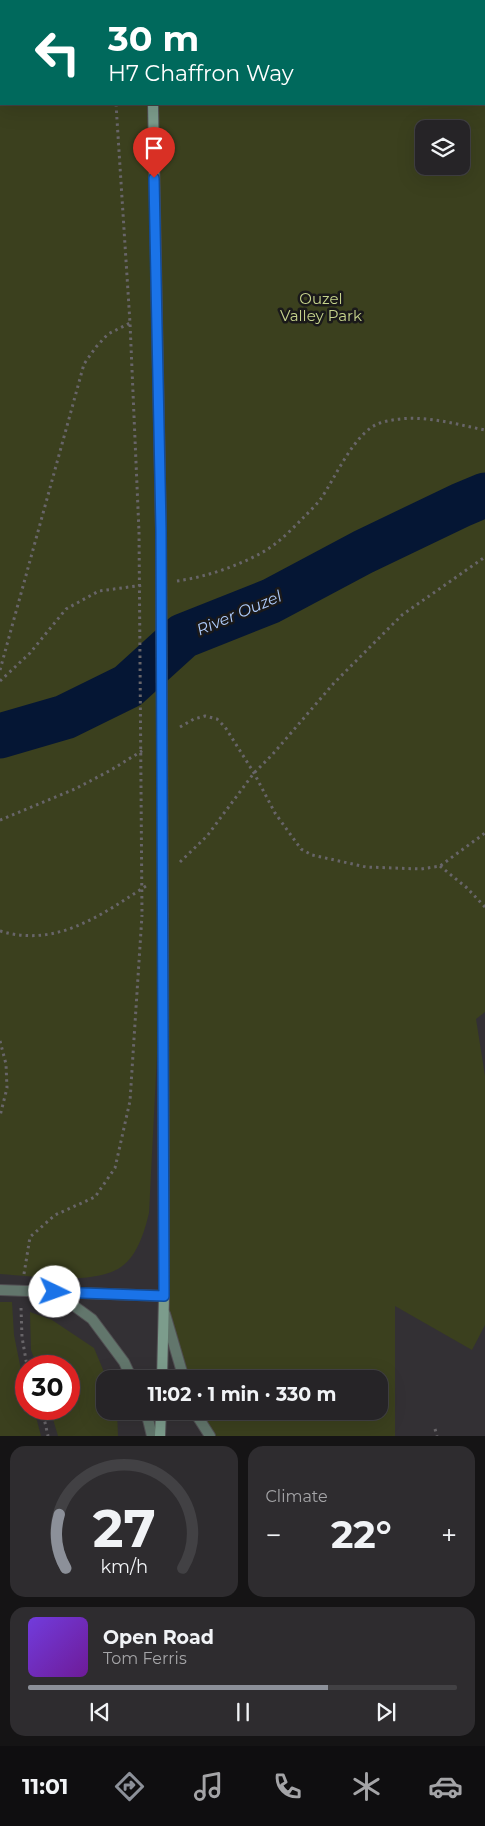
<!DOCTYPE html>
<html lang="en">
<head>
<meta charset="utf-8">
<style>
  :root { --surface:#262427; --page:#2e2c2f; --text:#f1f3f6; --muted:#a4a4a7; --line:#424144; --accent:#8c9099 }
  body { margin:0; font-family:Montserrat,sans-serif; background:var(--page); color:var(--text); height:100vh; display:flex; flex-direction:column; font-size:19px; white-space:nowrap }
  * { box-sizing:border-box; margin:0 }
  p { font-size:16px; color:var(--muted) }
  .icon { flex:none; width:28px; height:28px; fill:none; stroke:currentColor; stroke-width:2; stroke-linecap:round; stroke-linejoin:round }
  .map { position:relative; height:1436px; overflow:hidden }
  .sheet { display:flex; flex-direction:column; gap:10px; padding:10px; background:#151415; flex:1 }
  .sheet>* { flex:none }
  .guide { position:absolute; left:0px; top:0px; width:485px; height:105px; box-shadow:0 5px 20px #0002,0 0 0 1px var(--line); background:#00695c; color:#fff; overflow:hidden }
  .tools { position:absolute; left:415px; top:120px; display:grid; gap:10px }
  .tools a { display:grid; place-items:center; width:55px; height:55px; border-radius:10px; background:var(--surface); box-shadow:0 5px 20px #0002,0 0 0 1px var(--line); font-size:25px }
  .speed { position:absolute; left:15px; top:1355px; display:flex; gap:10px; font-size:25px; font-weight:700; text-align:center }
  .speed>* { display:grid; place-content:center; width:65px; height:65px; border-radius:50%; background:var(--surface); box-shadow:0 5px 20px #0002,0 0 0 1px var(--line); line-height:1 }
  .speed .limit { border:8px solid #d22; background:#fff; color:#111 }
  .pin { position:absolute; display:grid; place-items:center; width:42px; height:42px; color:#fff; margin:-51px -21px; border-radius:50% 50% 50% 0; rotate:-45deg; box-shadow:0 0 5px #0007 }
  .pin .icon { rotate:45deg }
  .me { position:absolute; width:55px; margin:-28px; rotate:93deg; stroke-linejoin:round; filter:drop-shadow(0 0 4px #0008) }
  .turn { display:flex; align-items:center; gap:18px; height:105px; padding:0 25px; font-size:22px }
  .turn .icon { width:65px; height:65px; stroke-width:2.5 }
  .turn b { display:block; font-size:35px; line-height:42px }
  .big { font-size:38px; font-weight:700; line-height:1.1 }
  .sheet .widget { flex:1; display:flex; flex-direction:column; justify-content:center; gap:8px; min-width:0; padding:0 18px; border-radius:15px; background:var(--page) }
  .sheet .dial { align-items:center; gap:0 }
  .dial svg { height:130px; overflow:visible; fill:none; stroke:var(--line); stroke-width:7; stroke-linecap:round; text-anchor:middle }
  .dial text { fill:var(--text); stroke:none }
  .song { display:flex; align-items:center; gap:15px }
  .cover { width:60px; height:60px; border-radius:8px; background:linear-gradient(135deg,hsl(260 70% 55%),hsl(280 70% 35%)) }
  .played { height:5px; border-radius:2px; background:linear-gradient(90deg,var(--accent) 70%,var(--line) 70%) }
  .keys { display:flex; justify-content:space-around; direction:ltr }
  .heat { display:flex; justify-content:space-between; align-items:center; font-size:28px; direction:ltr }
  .sheet .tiles { flex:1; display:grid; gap:10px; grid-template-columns:1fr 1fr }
  .widget:last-child { grid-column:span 2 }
  .trip { position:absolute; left:96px; top:1370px; width:292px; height:50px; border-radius:15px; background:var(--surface); box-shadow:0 5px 20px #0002,0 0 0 1px var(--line); font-weight:700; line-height:50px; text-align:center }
  .menu { display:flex; height:80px; justify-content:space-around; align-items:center; background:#0f0e10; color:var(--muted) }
  .menu .icon { width:35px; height:35px }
  .menu .active { color:var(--accent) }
  .menu b { font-size:22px; color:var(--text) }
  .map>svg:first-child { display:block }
</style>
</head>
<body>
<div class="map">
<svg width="485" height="1436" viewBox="0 0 485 1436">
  <rect width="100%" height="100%" fill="#333034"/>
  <path fill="#3b401e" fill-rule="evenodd" d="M0,0H485V1012L476,1019L485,1076V1325L472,1350L395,1306V1436H210L194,1411H380V1379H184L158,1293L163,937L149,1213C144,1233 137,1258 118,1269C88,1285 33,1276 0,1274ZM1,1H484V104H1ZM424,129H461V166H424Z
    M0,1302H12L14,1335L21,1370L26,1386V1409H34L41,1436H0Z
    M30,1312L52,1320L94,1348L107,1379H105V1411H117L118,1436H58L50,1409H69V1366H37L31,1350Z"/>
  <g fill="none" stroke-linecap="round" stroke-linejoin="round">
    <path stroke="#051634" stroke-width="45" d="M0,736L65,717L128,686L183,636L271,601L363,552L461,505L485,495"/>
    <g stroke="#514e52" stroke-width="12">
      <path id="street" d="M0,1290L164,1296
        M55,1292L92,1319L124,1362L132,1379
        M165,1314L184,1379
        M146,1411L152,1436
        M194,1411L210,1436"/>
    </g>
    <g stroke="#514e52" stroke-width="12">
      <path id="secondary" d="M156,1V0
        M153,104L161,530
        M162,1379L164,1296L163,915
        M160,1436L161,1411"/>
    </g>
    <path stroke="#686569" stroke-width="3" stroke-dasharray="2.5 4" stroke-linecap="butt" d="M107,0V1
      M8,1V0
      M0,67L1,62
      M116,104L130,323L139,532
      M177,581C206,577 238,566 263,552C279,543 292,529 304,517C309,512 315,506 320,500C335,479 354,432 380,423C415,412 450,423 485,430
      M0,670L84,364L96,347L108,334L130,323
      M0,681L30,653L66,609L99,591L144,585
      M180,727L194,719L205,716L217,719L225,727L254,773L275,813L301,849L312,855L366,867L421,869L440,866L485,833
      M0,820L75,789L111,770L145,749
      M180,862L207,836L254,773L272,755L334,683L402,615L485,557
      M440,866L467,888L485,907
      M0,931C57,948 101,915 146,886
      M0,1041L6,1064L7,1088L0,1116
      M24,1274L30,1237L55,1215L95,1197L115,1168L130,1101L142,915
      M21,1308L22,1337L27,1366
      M42,1409L48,1436
      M435,1429L437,1436"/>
    <use href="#street" stroke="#62766c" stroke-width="10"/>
    <use href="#secondary" stroke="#7c9c8c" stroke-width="10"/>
    <g stroke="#514e52" stroke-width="12" stroke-linecap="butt">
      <path id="secondary-bridge" d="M161,530L163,915"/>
    </g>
    <path stroke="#686569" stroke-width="3" stroke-dasharray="2.5 4" stroke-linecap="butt" d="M139,532L142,915"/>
    <use href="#secondary-bridge" stroke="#7c9c8c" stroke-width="10"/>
  </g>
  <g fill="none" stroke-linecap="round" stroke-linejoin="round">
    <g stroke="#114b97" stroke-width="12">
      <path id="route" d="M55,1292L164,1296L161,530L154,178"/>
    </g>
    <use href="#route" stroke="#1a73e8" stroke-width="9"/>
  </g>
  <g text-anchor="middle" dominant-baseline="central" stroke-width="5" stroke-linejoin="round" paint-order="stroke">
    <g font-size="15" fill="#c6d38c" stroke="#1a191a">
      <text x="321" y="298">Ouzel<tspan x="321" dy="17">Valley Park</tspan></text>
    </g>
    <g font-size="16" font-style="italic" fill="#aecbfb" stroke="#1a191a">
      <text transform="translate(239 613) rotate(-23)">River Ouzel</text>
    </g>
  </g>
</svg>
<div class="tools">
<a><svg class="icon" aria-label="layers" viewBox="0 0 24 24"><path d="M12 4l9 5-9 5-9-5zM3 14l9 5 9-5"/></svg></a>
</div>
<div class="speed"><div class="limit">30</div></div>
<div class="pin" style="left:154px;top:178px;background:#d93025"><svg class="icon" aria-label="arrive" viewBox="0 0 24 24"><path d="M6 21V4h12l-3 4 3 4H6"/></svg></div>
<svg class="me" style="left:55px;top:1292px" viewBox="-20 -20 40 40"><circle r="19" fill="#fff"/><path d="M0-13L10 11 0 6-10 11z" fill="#1a73e8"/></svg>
<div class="trip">11:02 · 1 min · 330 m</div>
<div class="guide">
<div class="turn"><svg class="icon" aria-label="left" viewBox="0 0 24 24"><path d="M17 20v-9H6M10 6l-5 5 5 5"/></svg><div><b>30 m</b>H7 Chaffron Way</div></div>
</div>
</div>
<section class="sheet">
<div class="tiles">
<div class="widget dial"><svg viewBox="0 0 100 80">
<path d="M14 69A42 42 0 1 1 86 69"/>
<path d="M14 69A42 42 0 0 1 10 36" stroke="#8c9099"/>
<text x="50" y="56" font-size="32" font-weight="700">27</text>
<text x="50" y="72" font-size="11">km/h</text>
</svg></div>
<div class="widget"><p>Climate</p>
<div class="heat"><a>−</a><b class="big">22°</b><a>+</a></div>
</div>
<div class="widget">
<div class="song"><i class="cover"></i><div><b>Open Road</b><p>Tom Ferris</p></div></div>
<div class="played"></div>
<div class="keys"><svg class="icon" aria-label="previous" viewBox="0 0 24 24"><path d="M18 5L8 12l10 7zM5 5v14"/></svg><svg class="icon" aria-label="pause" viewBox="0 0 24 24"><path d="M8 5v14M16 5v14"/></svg><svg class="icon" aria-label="next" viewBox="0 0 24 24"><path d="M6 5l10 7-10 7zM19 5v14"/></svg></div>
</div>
</div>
</section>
<nav class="menu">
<b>11:01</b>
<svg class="icon active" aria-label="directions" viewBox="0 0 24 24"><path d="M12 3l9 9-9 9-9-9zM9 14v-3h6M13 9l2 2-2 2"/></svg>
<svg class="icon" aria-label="music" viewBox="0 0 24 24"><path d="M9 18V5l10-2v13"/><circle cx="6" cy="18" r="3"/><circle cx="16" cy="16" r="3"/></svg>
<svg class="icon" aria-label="phone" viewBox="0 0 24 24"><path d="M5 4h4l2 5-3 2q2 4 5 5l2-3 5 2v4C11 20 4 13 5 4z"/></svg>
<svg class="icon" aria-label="climate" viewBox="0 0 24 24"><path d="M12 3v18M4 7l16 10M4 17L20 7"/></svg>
<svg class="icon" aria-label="car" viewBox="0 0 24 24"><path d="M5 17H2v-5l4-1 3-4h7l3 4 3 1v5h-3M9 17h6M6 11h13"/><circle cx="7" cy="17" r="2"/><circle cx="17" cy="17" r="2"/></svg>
</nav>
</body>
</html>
